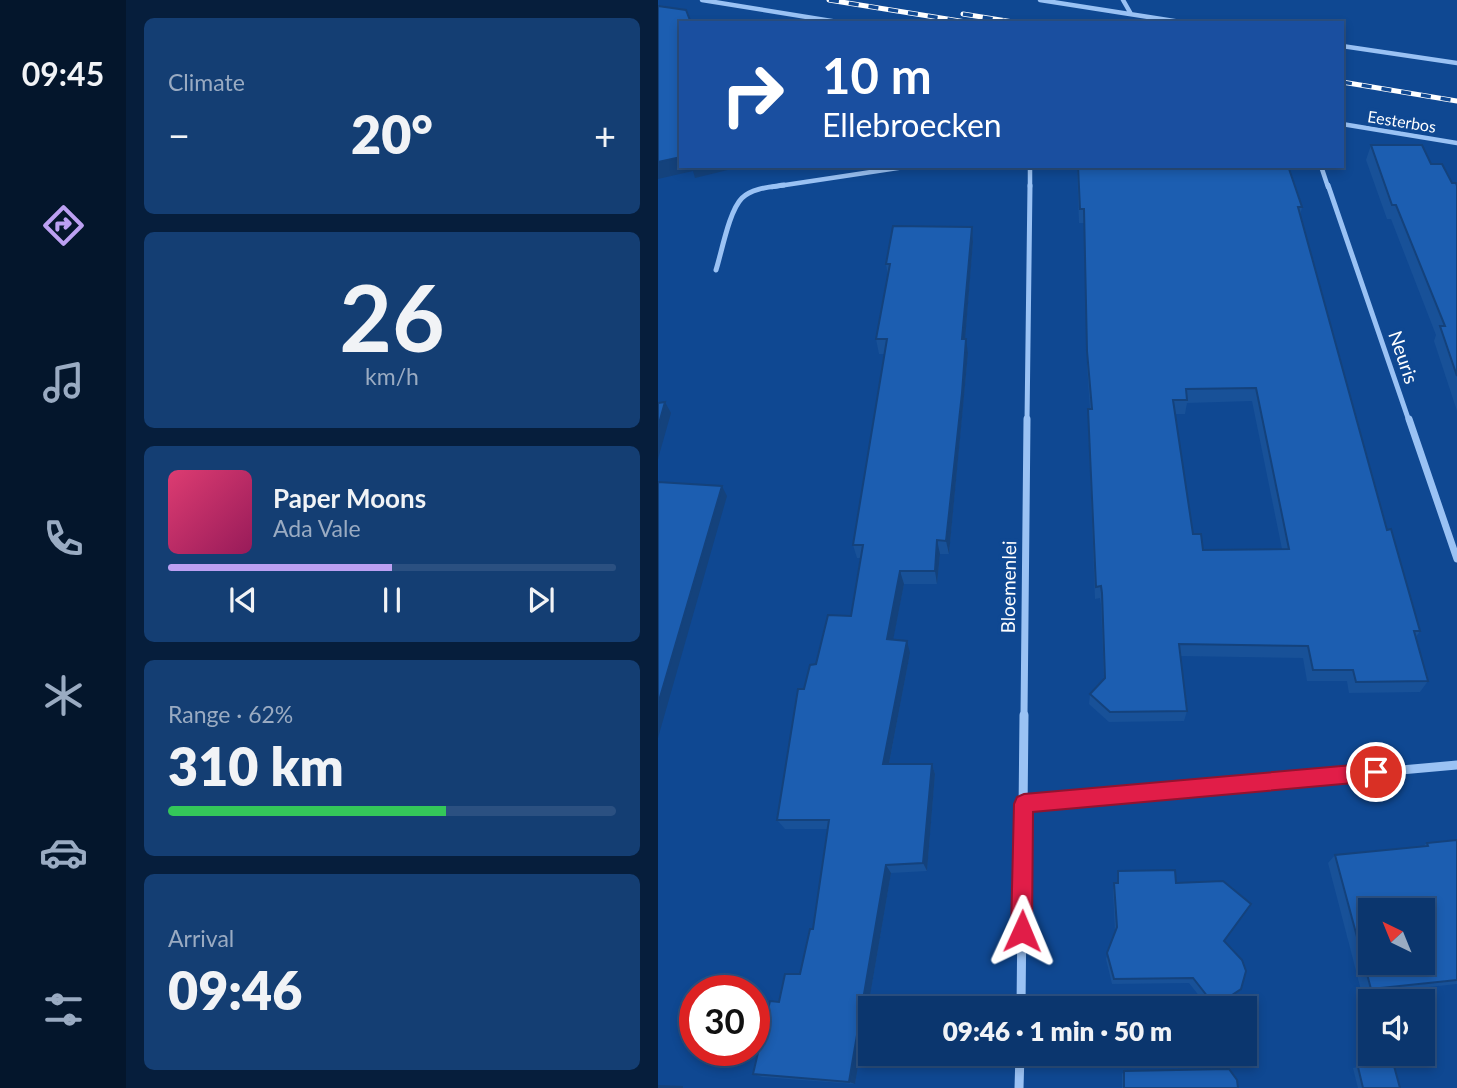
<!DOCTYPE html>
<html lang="en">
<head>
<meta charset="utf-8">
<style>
  :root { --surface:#0b366e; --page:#143e73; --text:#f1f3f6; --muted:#9aabc2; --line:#2b5081; --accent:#bca0f2 }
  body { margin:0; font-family:Lato,sans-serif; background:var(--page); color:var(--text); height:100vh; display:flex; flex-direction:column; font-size:26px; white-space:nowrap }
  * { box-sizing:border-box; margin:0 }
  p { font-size:23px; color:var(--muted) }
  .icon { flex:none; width:38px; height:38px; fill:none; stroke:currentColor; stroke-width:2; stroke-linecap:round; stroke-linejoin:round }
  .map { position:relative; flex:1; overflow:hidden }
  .drawer { display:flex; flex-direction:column; gap:18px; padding:18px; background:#061e3c; width:532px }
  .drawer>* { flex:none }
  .guide { position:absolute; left:21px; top:21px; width:665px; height:147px; border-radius:0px; box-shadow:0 4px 10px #0003,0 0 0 2px var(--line); background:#1a4fa0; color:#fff; overflow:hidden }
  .needle { width:46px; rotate:317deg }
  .buttons { position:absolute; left:700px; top:898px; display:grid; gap:14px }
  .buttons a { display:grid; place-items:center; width:77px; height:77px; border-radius:0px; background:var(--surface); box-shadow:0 4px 10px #0003,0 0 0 2px var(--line); font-size:35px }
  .speed { position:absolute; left:21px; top:975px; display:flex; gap:14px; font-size:35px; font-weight:700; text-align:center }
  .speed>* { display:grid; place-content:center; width:91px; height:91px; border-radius:50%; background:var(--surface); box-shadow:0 4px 10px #0003,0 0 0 2px var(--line); line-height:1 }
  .speed .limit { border:10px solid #d22; background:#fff; color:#111 }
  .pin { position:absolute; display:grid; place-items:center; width:60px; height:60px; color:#fff; margin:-30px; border:4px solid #fff; border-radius:50%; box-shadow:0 2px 7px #0007 }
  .me { position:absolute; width:77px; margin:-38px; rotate:1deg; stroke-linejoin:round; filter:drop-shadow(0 0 5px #0008) }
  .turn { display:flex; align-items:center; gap:24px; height:147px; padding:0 28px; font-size:32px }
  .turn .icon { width:91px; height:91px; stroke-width:2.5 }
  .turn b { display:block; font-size:49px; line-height:60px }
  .big { font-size:52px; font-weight:800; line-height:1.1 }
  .drawer .widget { flex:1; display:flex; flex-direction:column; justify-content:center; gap:10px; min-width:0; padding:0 24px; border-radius:10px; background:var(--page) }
  .drawer .dial { align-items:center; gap:0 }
  .dial b { font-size:91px; line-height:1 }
  .song { display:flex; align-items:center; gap:21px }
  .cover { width:84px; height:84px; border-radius:10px; background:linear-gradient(135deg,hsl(340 70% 55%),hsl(330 70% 35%)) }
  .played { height:7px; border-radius:4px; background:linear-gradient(90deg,var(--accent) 50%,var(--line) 50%) }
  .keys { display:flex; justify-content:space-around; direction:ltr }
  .heat { display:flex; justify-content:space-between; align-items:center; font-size:38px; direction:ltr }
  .charge { height:10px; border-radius:5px; background:linear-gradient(90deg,#34c759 62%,var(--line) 0) }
  .trip { position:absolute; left:200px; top:996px; width:399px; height:70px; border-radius:0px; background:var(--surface); box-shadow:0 4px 10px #0003,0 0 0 2px var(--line); font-weight:800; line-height:70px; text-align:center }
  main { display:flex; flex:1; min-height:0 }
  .menu { display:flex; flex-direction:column; width:126px; justify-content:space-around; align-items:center; background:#04162c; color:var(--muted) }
  .menu .icon { width:49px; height:49px }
  .menu .selected { color:var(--accent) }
  .menu b { font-size:32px; color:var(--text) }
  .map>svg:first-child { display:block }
</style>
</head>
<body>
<main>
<nav class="menu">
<b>09:45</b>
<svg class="icon selected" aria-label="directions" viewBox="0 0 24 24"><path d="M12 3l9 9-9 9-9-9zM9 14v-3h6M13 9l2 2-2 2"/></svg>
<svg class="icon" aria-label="music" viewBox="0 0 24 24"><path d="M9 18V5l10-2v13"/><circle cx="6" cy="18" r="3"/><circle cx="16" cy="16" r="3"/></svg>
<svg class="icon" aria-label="phone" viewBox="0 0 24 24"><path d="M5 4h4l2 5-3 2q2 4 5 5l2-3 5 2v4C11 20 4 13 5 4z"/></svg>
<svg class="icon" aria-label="climate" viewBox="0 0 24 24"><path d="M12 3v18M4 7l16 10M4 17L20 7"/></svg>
<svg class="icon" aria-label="car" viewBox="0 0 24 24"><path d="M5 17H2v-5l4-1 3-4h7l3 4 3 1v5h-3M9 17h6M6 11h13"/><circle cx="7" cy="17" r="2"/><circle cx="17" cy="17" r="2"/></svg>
<svg class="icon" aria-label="filters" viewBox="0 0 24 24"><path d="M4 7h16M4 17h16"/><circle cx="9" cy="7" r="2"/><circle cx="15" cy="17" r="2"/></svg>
</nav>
<section class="drawer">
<div class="widget"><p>Climate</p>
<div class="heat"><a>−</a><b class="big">20°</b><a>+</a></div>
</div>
<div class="widget dial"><b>26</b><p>km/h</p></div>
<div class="widget">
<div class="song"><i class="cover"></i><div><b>Paper Moons</b><p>Ada Vale</p></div></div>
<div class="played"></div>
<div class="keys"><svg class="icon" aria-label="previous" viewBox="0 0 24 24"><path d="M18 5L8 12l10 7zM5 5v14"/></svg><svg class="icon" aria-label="pause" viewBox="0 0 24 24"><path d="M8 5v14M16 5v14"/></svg><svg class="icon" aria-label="next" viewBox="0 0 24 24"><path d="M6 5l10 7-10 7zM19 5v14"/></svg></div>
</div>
<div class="widget"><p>Range · 62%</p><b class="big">310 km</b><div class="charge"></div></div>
<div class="widget"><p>Arrival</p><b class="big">09:46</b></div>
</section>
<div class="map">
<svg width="799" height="1088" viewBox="0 0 799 1088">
  <rect width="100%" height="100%" fill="#0f4892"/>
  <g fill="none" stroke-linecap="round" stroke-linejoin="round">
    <path stroke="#9ac2f4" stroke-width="4.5" d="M44,0L186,23
      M382,0L529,23
      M465,0L473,14
      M684,46L799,63
      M684,124L799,143
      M663,166L670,187
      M114,187L253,166
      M372,187V166"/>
    <path stroke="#9ac2f4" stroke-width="5" d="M670,185L751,421
      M58,270C64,251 71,211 84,198C94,188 113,187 126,185
      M369,421L372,185"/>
    <path stroke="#9ac2f4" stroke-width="7" d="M751,419L799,559
      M366,716L369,419"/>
    <path stroke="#9ac2f4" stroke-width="9" d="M366,804L799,765
      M363,1008L366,715
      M361,1088L362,1054"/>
    <g stroke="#fff" stroke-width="5">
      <path id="rail" d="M171,0L314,23
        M305,14L361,23
        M684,82L799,101"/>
    </g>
    <use href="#rail" stroke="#0f4892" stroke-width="3.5" stroke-dasharray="10" stroke-linecap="butt"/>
  </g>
  <path fill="#185198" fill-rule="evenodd" d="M713,145L773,164L794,183L799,186V411L776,341L778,335L733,219H729L708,160Z
    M419,166H630L644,207L642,216L729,530L762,631L758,637L770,681L762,692L691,693L689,681H649L645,658L522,656L529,711L526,721L451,722L431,704L432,694L446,680L443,605L442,598L437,599L430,422V409H432L429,365L426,223H421ZM594,401L624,549L545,550L535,534L517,414H527L529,403Z
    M314,227L315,242L307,339L310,353L291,554H282L279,584H246L235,639L252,653L231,764H274L277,774L269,871L233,873L197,1084L104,1077L95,1074L121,1002L142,974L155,929L169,829H127L119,820L146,689L158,664L193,616L202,558H199L195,545L226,354H221L218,339L230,276L228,264Z
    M799,840V984L704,994L670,863L677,855L765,846L769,843Z
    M460,871L518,883L566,941L583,989L563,1004L553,1005L546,1002L531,983L454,984L448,959L457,931L455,890L456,883H459Z
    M700,1067L742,1088H700L695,1068Z
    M466,1071L580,1088H464V1074Z"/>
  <path fill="#14427c" d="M23,157V166H86L37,178L35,171L0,179V162Z
    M314,227L315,242L306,353L304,339Z
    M308,339L310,353L305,407L291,554L288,541Z
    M7,402L13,413L0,459V427Z
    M64,486L69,496L0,738V704Z
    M279,540L282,554L279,584L277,571Z
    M242,571L246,584L233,651L229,639Z
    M249,641L252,653L229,774L225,764Z
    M274,764L277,774L269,871L265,863Z
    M228,865L233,873L197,1084L191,1082Z"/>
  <path fill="#1c5eb1" stroke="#14427c" stroke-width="2" fill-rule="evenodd" d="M0,6L28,10L33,23H23V157L0,162Z
    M713,145H764L773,164H784L794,183H798L799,186V376L782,326H787L738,205H734Z
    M420,166H630L644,207H640L729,530L733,529L762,631H756L770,681L698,682L695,670H655L650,646L521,644L529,711L452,712L432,694L447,678L444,593L443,586L438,587L430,409H434L429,351L426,209H422ZM598,388L631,549L545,550L543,534H535L515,400H529L528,389Z
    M235,226L314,227L304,339H308L304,393L288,541L279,540L277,571H242L229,639L249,641L225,764H274L265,863L228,865L191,1082L95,1074L112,1001L121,1002L127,974H142L152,929H155L171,820H119L140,689H146L152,665L158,664L170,615L193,616L205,545H195L229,339H218L232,264H228Z
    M7,402L0,427V403Z
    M0,482L64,486L0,704Z
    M799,840V980L713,989L677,855L770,846L769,843ZM712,910H765V962H712Z
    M517,870L518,883L565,881L593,904L566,941L584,960L588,971L583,989L568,999L558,1000L550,997L535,978L456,979L449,953L459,927L456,883H460V871Z
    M736,1066L742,1088H705L700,1067Z
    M571,1069L579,1080L580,1088H466V1071Z
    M0,1086L24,1087V1088H0Z"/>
  <path fill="#e11d48" stroke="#92132f" stroke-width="2" d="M718,763L725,766L727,772L725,779L718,781L375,812L374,931L371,939L364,942L356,939L353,931L356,804L359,797L366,794Z"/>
  <g text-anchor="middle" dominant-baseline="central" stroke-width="7" stroke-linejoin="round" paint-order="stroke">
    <g font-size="16" fill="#fff" stroke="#0f4892">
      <text transform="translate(744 121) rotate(9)">Eesterbos</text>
    </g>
    <g font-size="19" fill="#fff" stroke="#0f4892">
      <text transform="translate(746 357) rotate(71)">Neuris</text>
      <text transform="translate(350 587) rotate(-89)">Bloemenlei</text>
    </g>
  </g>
</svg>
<div class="buttons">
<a><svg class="needle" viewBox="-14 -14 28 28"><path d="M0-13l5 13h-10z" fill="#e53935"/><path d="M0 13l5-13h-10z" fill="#9aabc2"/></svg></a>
<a><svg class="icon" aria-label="sound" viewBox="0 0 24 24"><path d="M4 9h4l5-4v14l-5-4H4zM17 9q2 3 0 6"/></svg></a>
</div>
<div class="speed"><div class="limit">30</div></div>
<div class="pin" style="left:718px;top:772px;background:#d93025"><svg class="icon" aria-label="arrive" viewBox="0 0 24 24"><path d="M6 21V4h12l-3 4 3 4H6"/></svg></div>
<svg class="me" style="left:364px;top:931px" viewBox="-20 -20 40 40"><path d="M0-17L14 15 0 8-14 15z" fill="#e11d48" stroke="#fff" stroke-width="4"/></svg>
<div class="trip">09:46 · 1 min · 50 m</div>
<div class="guide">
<div class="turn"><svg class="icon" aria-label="right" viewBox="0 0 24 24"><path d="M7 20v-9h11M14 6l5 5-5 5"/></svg><div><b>10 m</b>Ellebroecken</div></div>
</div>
</div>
</main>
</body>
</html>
